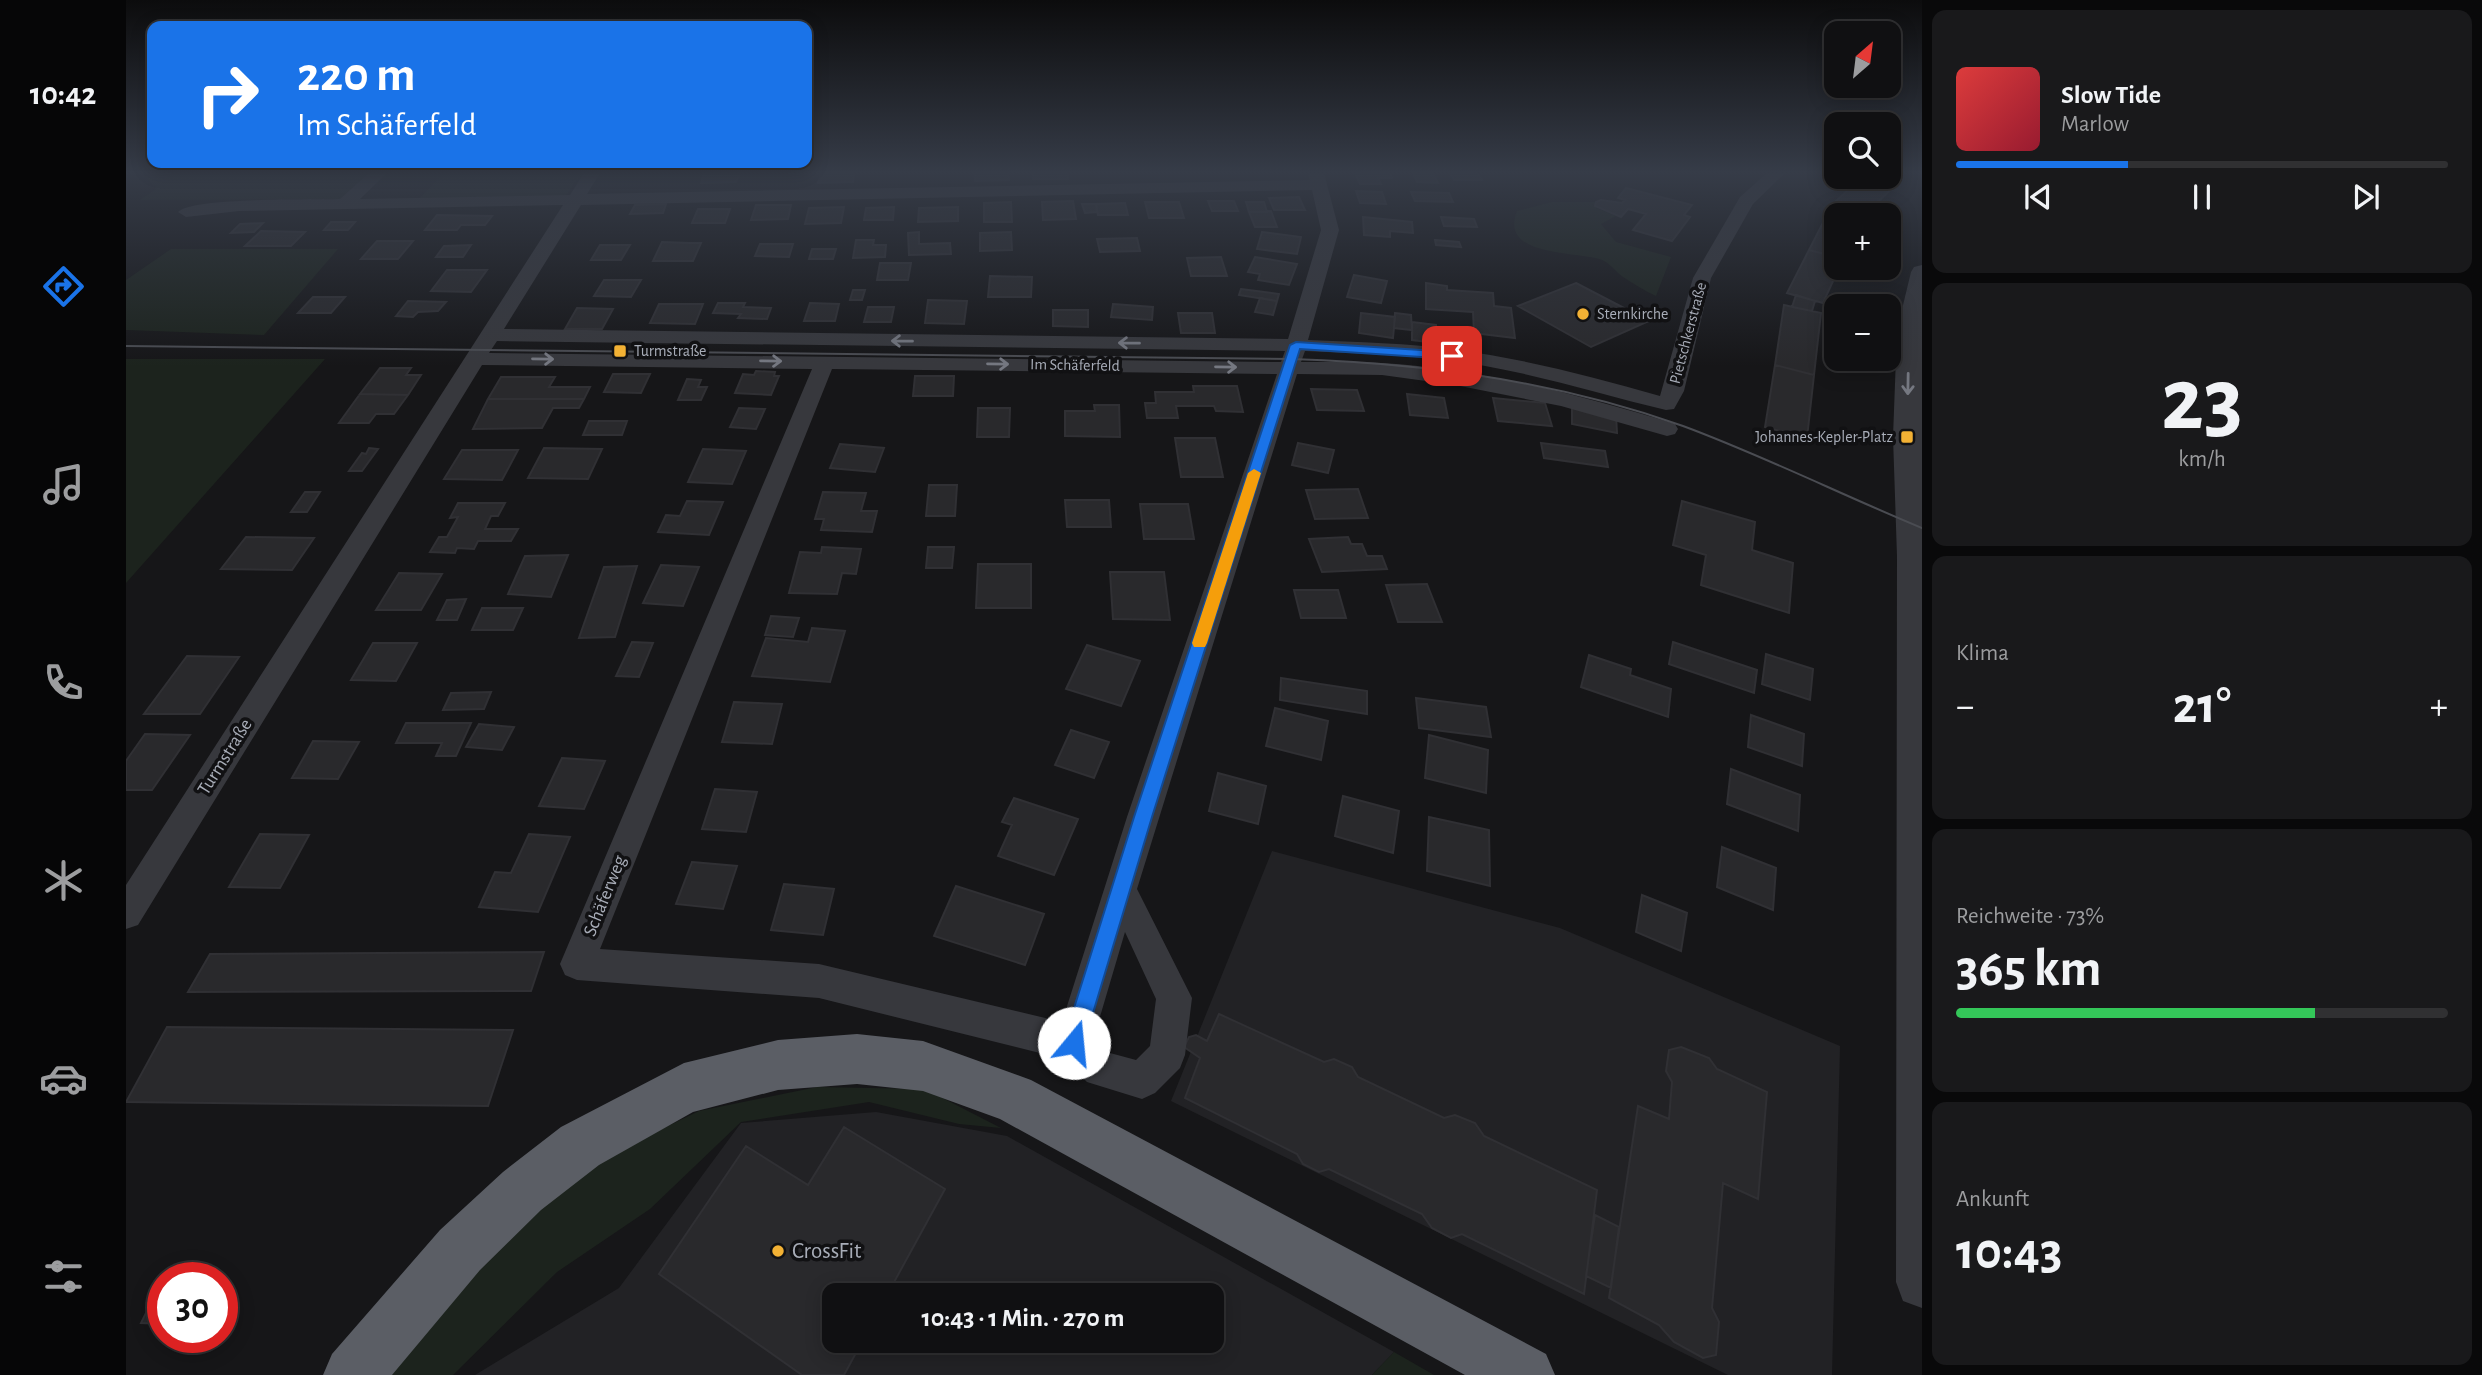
<!DOCTYPE html>
<html lang="de">
<head>
<meta charset="utf-8">
<style>
  :root { --surface:#101012; --page:#19191b; --text:#f1f3f6; --muted:#9c9d9f; --line:#303032; --accent:#1a73e8 }
  body { margin:0; font-family:"Alegreya Sans",sans-serif; background:var(--page); color:var(--text); height:100vh; display:flex; flex-direction:column; font-size:26px; white-space:nowrap }
  * { box-sizing:border-box; margin:0 }
  p { font-size:23px; color:var(--muted) }
  .icon { flex:none; width:38px; height:38px; fill:none; stroke:currentColor; stroke-width:2; stroke-linecap:round; stroke-linejoin:round }
  .map { position:relative; flex:1; overflow:hidden }
  .drawer { display:flex; flex-direction:column; gap:10px; padding:10px; background:#09090a; width:560px }
  .drawer>* { flex:none }
  .guide { position:absolute; left:21px; top:21px; width:665px; height:147px; border-radius:14px; box-shadow:0 4px 18px #0003,0 0 0 2px var(--line); background:#1a73e8; color:#fff; overflow:hidden }
  .needle { width:46px; rotate:28deg }
  .tools { position:absolute; left:1698px; top:21px; display:grid; gap:14px }
  .tools a { display:grid; place-items:center; width:77px; height:77px; border-radius:14px; background:var(--surface); box-shadow:0 4px 18px #0003,0 0 0 2px var(--line); font-size:35px }
  .speed { position:absolute; left:21px; top:1262px; display:flex; gap:14px; font-size:35px; font-weight:700; text-align:center }
  .speed>* { display:grid; place-content:center; width:91px; height:91px; border-radius:50%; background:var(--surface); box-shadow:0 4px 18px #0003,0 0 0 2px var(--line); line-height:1 }
  .speed .limit { border:10px solid #d22; background:#fff; color:#111 }
  .pin { position:absolute; display:grid; place-items:center; width:60px; height:60px; color:#fff; margin:-30px; border-radius:14px; box-shadow:0 4px 10px #0006 }
  .me { position:absolute; width:77px; margin:-38px; rotate:17deg; stroke-linejoin:round; filter:drop-shadow(0 0 5px #0008) }
  .turn { display:flex; align-items:center; gap:24px; height:147px; padding:0 35px; font-size:32px }
  .turn .icon { width:91px; height:91px; stroke-width:2.5 }
  .turn b { display:block; font-size:49px; line-height:60px }
  .big { font-size:52px; font-weight:700; line-height:1.1 }
  .drawer .tile { flex:1; display:flex; flex-direction:column; justify-content:center; gap:10px; min-width:0; padding:0 24px; border-radius:14px; background:var(--page) }
  .drawer .dial { align-items:center; gap:0 }
  .dial b { font-size:91px; line-height:1 }
  .song { display:flex; align-items:center; gap:21px }
  .cover { width:84px; height:84px; border-radius:10px; background:linear-gradient(135deg,hsl(0 70% 55%),hsl(350 70% 35%)) }
  .played { height:7px; border-radius:4px; background:linear-gradient(90deg,var(--accent) 35%,var(--line) 35%) }
  .keys { display:flex; justify-content:space-around; direction:ltr }
  .heat { display:flex; justify-content:space-between; align-items:center; font-size:38px; direction:ltr }
  .charge { height:10px; border-radius:5px; background:linear-gradient(90deg,#34c759 73%,var(--line) 0) }
  .trip { position:absolute; left:696px; top:1283px; width:402px; height:70px; border-radius:14px; background:var(--surface); box-shadow:0 4px 18px #0003,0 0 0 2px var(--line); font-weight:700; line-height:70px; text-align:center }
  main { display:flex; flex:1; min-height:0 }
  .tab-bar { display:flex; flex-direction:column; width:126px; justify-content:space-around; align-items:center; background:#060607; color:var(--muted) }
  .tab-bar .icon { width:49px; height:49px }
  .tab-bar .active { color:var(--accent) }
  .tab-bar b { font-size:32px; color:var(--text) }
  .map>svg:first-child { display:block }
</style>
</head>
<body>
<main>
<nav class="tab-bar">
<b>10:42</b>
<svg class="icon active" aria-label="directions" viewBox="0 0 24 24"><path d="M12 3l9 9-9 9-9-9zM9 14v-3h6M13 9l2 2-2 2"/></svg>
<svg class="icon" aria-label="music" viewBox="0 0 24 24"><path d="M9 18V5l10-2v13"/><circle cx="6" cy="18" r="3"/><circle cx="16" cy="16" r="3"/></svg>
<svg class="icon" aria-label="phone" viewBox="0 0 24 24"><path d="M5 4h4l2 5-3 2q2 4 5 5l2-3 5 2v4C11 20 4 13 5 4z"/></svg>
<svg class="icon" aria-label="climate" viewBox="0 0 24 24"><path d="M12 3v18M4 7l16 10M4 17L20 7"/></svg>
<svg class="icon" aria-label="car" viewBox="0 0 24 24"><path d="M5 17H2v-5l4-1 3-4h7l3 4 3 1v5h-3M9 17h6M6 11h13"/><circle cx="7" cy="17" r="2"/><circle cx="17" cy="17" r="2"/></svg>
<svg class="icon" aria-label="filters" viewBox="0 0 24 24"><path d="M4 7h16M4 17h16"/><circle cx="9" cy="7" r="2"/><circle cx="15" cy="17" r="2"/></svg>
</nav>
<div class="map">
<svg width="1796" height="1375" viewBox="0 0 1796 1375">
  <rect width="100%" height="100%" fill="#161618"/>
  <path fill="#222225" fill-rule="evenodd" d="M1146,851L1434,928L1714,1046L1706,1375H1602L1045,1101Z
    M750,1112L881,1136L1268,1352L1246,1375H349L493,1288L615,1123ZM709,1295H1087V1340H709Z"/>
  <path fill="#1c231d" d="M30,173H249L220,199L14,200L30,189L22,179Z
    M318,173H456L439,197L294,198Z
    M1426,202H1470V208L1490,216L1475,224L1490,242L1545,257L1530,296C1519,291 1508,284 1497,277C1490,272 1484,263 1476,260C1453,251 1372,258 1391,211Z
    M45,249H212L138,335L0,330V280Z
    M0,359H199L0,583Z
    M691,1087L799,1089L875,1128L833,1124L743,1102L615,1122L524,1209L431,1272L327,1375H255L358,1241L455,1168L573,1111Z
    M1268,1352L1308,1375H1246Z"/>
  <path fill="#29292c" stroke="#303034" stroke-width="2" d="M578,173H614L610,182L575,183Z
    M695,173H728L727,182L692,183Z
    M849,173H882L883,180L849,181Z
    M907,173H942V179H907Z
    M1229,173H1264L1266,178H1252L1255,184H1234Z
    M1287,173H1307L1312,183L1291,182Z
    M1324,173H1351L1356,180H1328Z
    M1762,176L1775,179L1743,211L1710,201L1736,177Z
    M1500,188L1566,205L1558,215L1564,217L1546,241L1507,230L1520,214L1502,209L1495,217L1469,206L1470,202L1475,200L1496,203L1499,200L1492,198Z
    M1230,191L1256,192L1260,204L1234,203Z
    M1285,192L1323,193L1327,202L1289,201Z
    M1173,197L1179,210H1148L1143,198Z
    M947,201L950,219L917,220L916,202Z
    M1082,201H1108L1112,211H1086Z
    M885,202L886,222H858V203Z
    M1019,202H1053L1058,218H1023Z
    M1120,202H1138L1141,212H1123Z
    M999,203L1002,215H972L970,204Z
    M1716,203L1736,209L1732,215L1711,210Z
    M540,204L537,213L504,214L509,205Z
    M956,204H970L971,212L959,213Z
    M630,205H665L662,219L625,220Z
    M718,207L715,223L679,224L683,208Z
    M768,207L767,220H738L740,208Z
    M832,207V221L792,222L793,208Z
    M572,209H604L599,223H566Z
    M1704,209L1730,215H1710V257L1683,250Z
    M1145,211L1151,227H1129L1123,212Z
    M311,215L366,216L359,225H335L331,230H299Z
    M1237,217L1286,222L1287,233L1264,231V237L1238,235Z
    M1315,217L1348,219L1351,227L1318,226Z
    M205,222H229L222,230H198Z
    M137,223L128,232L105,233L114,224Z
    M135,231L179,232L165,246H119Z
    M793,232V244L824,243L825,254L783,255L782,233Z
    M885,232L886,250L854,251V233Z
    M1136,232L1175,237L1171,254L1131,249Z
    M1011,238L1014,251L974,252L971,239Z
    M730,240H748L747,245H760L759,257L727,258Z
    M1309,240L1333,242L1335,247L1310,245Z
    M251,241H287L272,259H235Z
    M536,242L564,243H575L567,261H527Z
    M634,244H667L663,257L629,256Z
    M345,245L337,257H310L318,246Z
    M474,245H504L495,260H465Z
    M686,249H710L707,259H683Z
    M1683,250L1710,257V268H1713L1697,303L1661,293Z
    M1095,257L1101,276H1065L1061,258Z
    M1129,257L1171,264L1163,285L1132,280L1134,274L1122,272Z
    M754,263H785L782,280H751Z
    M321,270H361L345,292L305,291Z
    M1228,275L1261,281L1255,303L1221,297Z
    M864,276L906,277L905,297H862Z
    M478,280H515L505,297L468,296Z
    M1300,283L1321,286V290L1367,293L1368,306L1385,308L1389,338L1348,333L1347,312L1300,309Z
    M1450,283L1523,321L1465,347L1392,306Z
    M1115,289L1153,294L1151,301L1113,295Z
    M727,290H739L736,300H724Z
    M1670,295L1689,301L1686,311L1666,307Z
    M187,297H219L205,313H172Z
    M1134,298L1151,301L1147,315L1129,312Z
    M802,300L841,301L838,324L799,323Z
    M282,301L320,302L312,311L292,312L287,317L270,316Z
    M592,303H619L617,307L645,308L641,319L612,318L615,314L587,313Z
    M684,303L713,304L709,321H678Z
    M533,304H577L569,324L524,323Z
    M987,304L1027,307L1026,320L985,317Z
    M1658,305L1695,313L1688,375L1649,365Z
    M742,307H768L765,322H738Z
    M451,308L487,309L476,329H439Z
    M927,310H962V327L927,326Z
    M1052,313H1086L1089,333H1055Z
    M1235,313L1269,317L1267,338L1233,333Z
    M1269,313L1285,315L1286,330L1268,328Z
    M1286,322L1310,325L1311,343L1286,340Z
    M1649,365L1688,375L1681,438L1639,427Z
    M254,368H285L280,375H295L282,395L234,394Z
    M630,371L649,372L648,376H653L645,395L609,393L617,374L628,375Z
    M487,374H524L515,393L478,392Z
    M789,376H828L827,396H787Z
    M375,377H429L423,387H464L458,399H362Z
    M561,379L575,380L572,387H581L575,400H552Z
    M1067,386H1111L1117,412L1090,411L1088,406H1050L1052,418H1021L1019,403H1030L1029,392H1068Z
    M1185,389L1231,390L1238,411L1191,410Z
    M234,394L282,395L268,414H250L243,423H213Z
    M1281,394L1318,398L1322,418L1284,415Z
    M1367,398L1419,403L1426,426L1372,421Z
    M362,399H458L453,408H427L416,428L347,429Z
    M968,405H993L994,437L939,436V411H969Z
    M1446,406L1490,414L1491,433L1446,424Z
    M613,408L639,409L630,429L604,427Z
    M852,408H884L883,437H851Z
    M463,421H501L496,435H457Z
    M1049,438H1089L1097,477H1055Z
    M1172,443L1208,450L1202,473L1166,465Z
    M1415,443L1479,451L1482,467L1418,458Z
    M714,444L758,448L749,472L704,468Z
    M243,448L252,449L236,471H223L236,453L240,454Z
    M418,448L476,449L462,479L402,478Z
    M577,449L620,451L606,484L562,482Z
    M336,450H392L376,480L318,479Z
    M803,485H831L829,516H800Z
    M1232,489L1242,518L1189,519L1180,490Z
    M179,492H194L181,512H165Z
    M697,492L740,493L735,511H751L746,532L695,530L698,519H689Z
    M939,500H983L985,527H941Z
    M561,501L597,502L583,535L532,532L540,515L554,516Z
    M1556,501L1629,522L1626,550L1667,563L1663,613L1575,585L1580,555L1547,545Z
    M332,503H379L372,516H365L359,529H392L385,541H352L348,549L331,548L329,553L304,552L313,537H321L332,517L324,518Z
    M1014,504H1062L1068,539H1018Z
    M120,537L188,538L166,570L95,569Z
    M1222,537L1225,544H1236L1241,556H1256L1261,569L1196,572L1183,539Z
    M696,547L735,549L730,574L716,573L711,594L663,593L674,552L695,553Z
    M802,547H828L826,568H800Z
    M442,555L425,597L382,594L399,556Z
    M852,564H905V608H850Z
    M535,565L573,567L557,606L517,603Z
    M511,566L489,637L453,638L478,567Z
    M984,572H1038L1044,620L987,619Z
    M273,573L316,574L295,610H250Z
    M1301,584L1316,622H1272L1260,585Z
    M1168,590H1212L1220,618H1175Z
    M340,599L331,620H311L321,600Z
    M356,608H397L387,630H346Z
    M645,616L673,618L667,637L639,635Z
    M686,628L719,631L704,682L626,676L640,638L682,642Z
    M506,642L527,643L513,677L490,676Z
    M1547,642L1631,670L1628,693L1543,664Z
    M247,643H291L270,681L225,680Z
    M961,645L1014,661L995,706L940,689Z
    M1640,654L1687,669L1684,700L1636,684Z
    M1463,655L1505,669L1504,675L1545,689L1542,717L1455,687Z
    M61,656L113,657L74,714H18Z
    M1155,678L1241,691V714L1154,700Z
    M365,692L358,709L317,710L325,693Z
    M1290,698L1360,707L1365,737L1293,728Z
    M608,702L656,704L646,744L596,742Z
    M1149,708L1202,721L1195,760L1140,746Z
    M1625,715L1678,734L1676,766L1622,747Z
    M280,723H345L330,756H310L316,743H270Z
    M353,724L388,727L376,750L340,747Z
    M945,730L983,742L968,778L929,765Z
    M19,734L64,735L26,790H0V761Z
    M1303,735L1362,750L1360,793L1299,778Z
    M187,741L233,742L212,779L166,778Z
    M436,758L479,761L458,809L413,806Z
    M1605,769L1674,795L1672,831L1601,804Z
    M1092,773L1140,786L1132,824L1083,811Z
    M589,789L631,792L620,832L576,829Z
    M1217,796L1273,811L1267,853L1209,836Z
    M888,798L952,819L928,875L872,856L886,825L876,822Z
    M1303,817L1363,830L1364,886L1301,871Z
    M134,834L183,835L154,888L103,887Z
    M403,834L444,837L412,912L353,907L369,872L385,873Z
    M1596,847L1650,868L1647,910L1591,887Z
    M566,862L611,866L597,909L550,904Z
    M658,884L708,889L697,935L645,930Z
    M830,886L918,914L899,965L808,936Z
    M1516,895L1561,913L1555,951L1510,932Z
    M418,952L405,991L62,992L84,954Z
    M1093,1014L1198,1062L1208,1059L1226,1067L1232,1077L1318,1118L1329,1115L1349,1123L1358,1136L1471,1190L1458,1294L1336,1234L1325,1238L1306,1228L1296,1214L1203,1169L1193,1172L1177,1164L1171,1154L1059,1098L1074,1058L1058,1047L1063,1037L1070,1035L1081,1041Z
    M41,1027L387,1030L362,1106L0,1102Z
    M1555,1047L1583,1058L1591,1069L1641,1092L1632,1199L1597,1183L1586,1308L1593,1322L1590,1355L1577,1358L1548,1342L1533,1325L1483,1298L1512,1106L1543,1119L1546,1082L1540,1071L1543,1050Z
    M718,1127L819,1189L761,1295H709V1340H737L718,1375H676L533,1274L620,1146L682,1185Z
    M1469,1215L1493,1227L1485,1288L1460,1276Z
    M36,1281L37,1324L15,1323Z"/>
  <g fill="none" stroke-linecap="round" stroke-linejoin="round">
    <path fill="#37383d" fill-rule="evenodd" d="M243,173H261L234,199L444,195L458,173H474L461,194L1184,180L1182,173H1198L1213,230L1182,340C1232,342 1282,343 1331,350C1400,359 1467,377 1534,396L1567,278L1614,197L1641,173H1659L1627,204L1585,278L1558,391L1548,409L1540,410C1478,395 1417,376 1354,365C1296,355 1237,354 1179,351L1175,362C1202,362 1229,361 1256,363C1354,369 1455,395 1549,424L1552,429L1549,434L1541,436L1435,406L1329,385L1256,375L1171,374L1011,889L1066,998L1059,1055L1054,1068L1029,1093L1016,1099L961,1082L938,1059L693,998L451,980L439,975L434,964L686,369L356,365L12,925L0,929V885L437,205L113,211L60,217L52,212C65,197 187,200 214,199ZM1186,190L1195,230L1162,339L378,329L455,205ZM371,341L1159,351L1155,362L363,353ZM706,369L1151,374L1001,817L936,1022L693,964L474,949ZM999,932L1030,999L1024,1046L1010,1060L984,1053L968,1037Z"/>
    <path fill="#37383d" fill-rule="evenodd" d="M1796,265V1308L1777,1301L1770,1282L1771,556L1767,437L1771,330L1785,272L1788,267Z"/>
    <path fill="#5b5e65" fill-rule="evenodd" d="M731,1034L797,1041L905,1080L1420,1354L1429,1375H1339L874,1119L797,1091L731,1084L652,1090L567,1112L473,1165L415,1210L354,1270L266,1375H197L206,1354L314,1230L377,1172L435,1127L558,1063L652,1040Z"/>
    <path stroke="#4a4c52" stroke-width="2" d="M0,346L1166,359C1299,363 1431,381 1557,426C1638,456 1716,495 1796,528"/>
  </g>
  <defs><path id="oneway-shaft" d="M-6 0H5M1.5-3L5.5 0L1.5 3" fill="none" stroke-width="1.6" stroke-linecap="round" stroke-linejoin="round" transform="scale(1.75)"/></defs>
  <g stroke="#757881">
    <use href="#oneway-shaft" transform="translate(776 341) rotate(-179)"/>
    <use href="#oneway-shaft" transform="translate(1003 343) rotate(-179)"/>
    <use href="#oneway-shaft" transform="translate(417 359) rotate(1)"/>
    <use href="#oneway-shaft" transform="translate(645 361) rotate(1)"/>
    <use href="#oneway-shaft" transform="translate(872 364) rotate(1)"/>
    <use href="#oneway-shaft" transform="translate(1100 367) rotate(1)"/>
    <use href="#oneway-shaft" transform="translate(1782 384) rotate(91)"/>
  </g>
  <linearGradient id="sky" x2="0" y2="1"><stop stop-color="#0c0c0d"/><stop offset="0.47" stop-color="#363c48"/><stop offset="1" stop-color="#363c48" stop-opacity="0"/></linearGradient>
  <rect width="1796" height="366" fill="url(#sky)"/>
  <path fill="#1a73e8" stroke="#114b97" stroke-width="2" d="M1170,342L1326,352L1332,356L1326,359L1174,349L1026,817L958,1043L955,1050L948,1053L940,1050L937,1043L1008,817L1164,345Z"/>
  <path fill="#f59e0b" d="M1128,469L1135,473L1081,643L1079,647H1068L1066,643L1122,473Z"/>
  <g fill="#f2b134" stroke="#111113" stroke-width="2.5">
    <circle cx="1457" cy="314" r="7"/>
    <rect x="487" y="344" width="14" height="14" rx="3.5"/>
    <rect x="1774" y="430" width="14" height="14" rx="3.5"/>
    <circle cx="652" cy="1251" r="7"/>
  </g>
  <g text-anchor="middle" dominant-baseline="central" stroke-width="7" stroke-linejoin="round" paint-order="stroke">
    <g font-size="16" fill="#a8adb8" stroke="#111113" text-anchor="start">
      <text x="1471" y="314">Sternkirche</text>
      <text x="508" y="351">Turmstraße</text>
      <text x="1767" y="437" text-anchor="end">Johannes-Kepler-Platz</text>
    </g>
    <g font-size="16" fill="#a8adb8" stroke="#111113">
      <text transform="translate(1562 333) rotate(-75)">Pietschkerstraße</text>
      <text transform="translate(949 365) rotate(1)">Im Schäferfeld</text>
    </g>
    <g font-size="19" fill="#a8adb8" stroke="#111113">
      <text transform="translate(99 757) rotate(-58)">Turmstraße</text>
      <text transform="translate(479 896) rotate(-68)">Schäferweg</text>
    </g>
    <g font-size="23" fill="#a8adb8" stroke="#111113" text-anchor="start">
      <text x="666" y="1251">CrossFit</text>
    </g>
  </g>
</svg>
<div class="tools">
<a><svg class="needle" viewBox="-14 -14 28 28"><path d="M0-13l5 13h-10z" fill="#e53935"/><path d="M0 13l5-13h-10z" fill="#9c9d9f"/></svg></a>
<a><svg class="icon" aria-label="search" viewBox="0 0 24 24"><circle cx="10" cy="10" r="6"/><path d="M15 15l6 6"/></svg></a>
<a>+</a>
<a>−</a>
</div>
<div class="speed"><div class="limit">30</div></div>
<div class="pin" style="left:1326px;top:356px;background:#d93025"><svg class="icon" aria-label="arrive" viewBox="0 0 24 24"><path d="M6 21V4h12l-3 4 3 4H6"/></svg></div>
<svg class="me" style="left:948px;top:1043px" viewBox="-20 -20 40 40"><circle r="19" fill="#fff"/><path d="M0-13L10 11 0 6-10 11z" fill="#1a73e8"/></svg>
<div class="trip">10:43 · 1 Min. · 270 m</div>
<div class="guide">
<div class="turn"><svg class="icon" aria-label="right" viewBox="0 0 24 24"><path d="M7 20v-9h11M14 6l5 5-5 5"/></svg><div><b>220 m</b>Im Schäferfeld</div></div>
</div>
</div>
<section class="drawer">
<div class="tile">
<div class="song"><i class="cover"></i><div><b>Slow Tide</b><p>Marlow</p></div></div>
<div class="played"></div>
<div class="keys"><svg class="icon" aria-label="previous" viewBox="0 0 24 24"><path d="M18 5L8 12l10 7zM5 5v14"/></svg><svg class="icon" aria-label="pause" viewBox="0 0 24 24"><path d="M8 5v14M16 5v14"/></svg><svg class="icon" aria-label="next" viewBox="0 0 24 24"><path d="M6 5l10 7-10 7zM19 5v14"/></svg></div>
</div>
<div class="tile dial"><b>23</b><p>km/h</p></div>
<div class="tile"><p>Klima</p>
<div class="heat"><a>−</a><b class="big">21°</b><a>+</a></div>
</div>
<div class="tile"><p>Reichweite · 73%</p><b class="big">365 km</b><div class="charge"></div></div>
<div class="tile"><p>Ankunft</p><b class="big">10:43</b></div>
</section>
</main>
</body>
</html>
